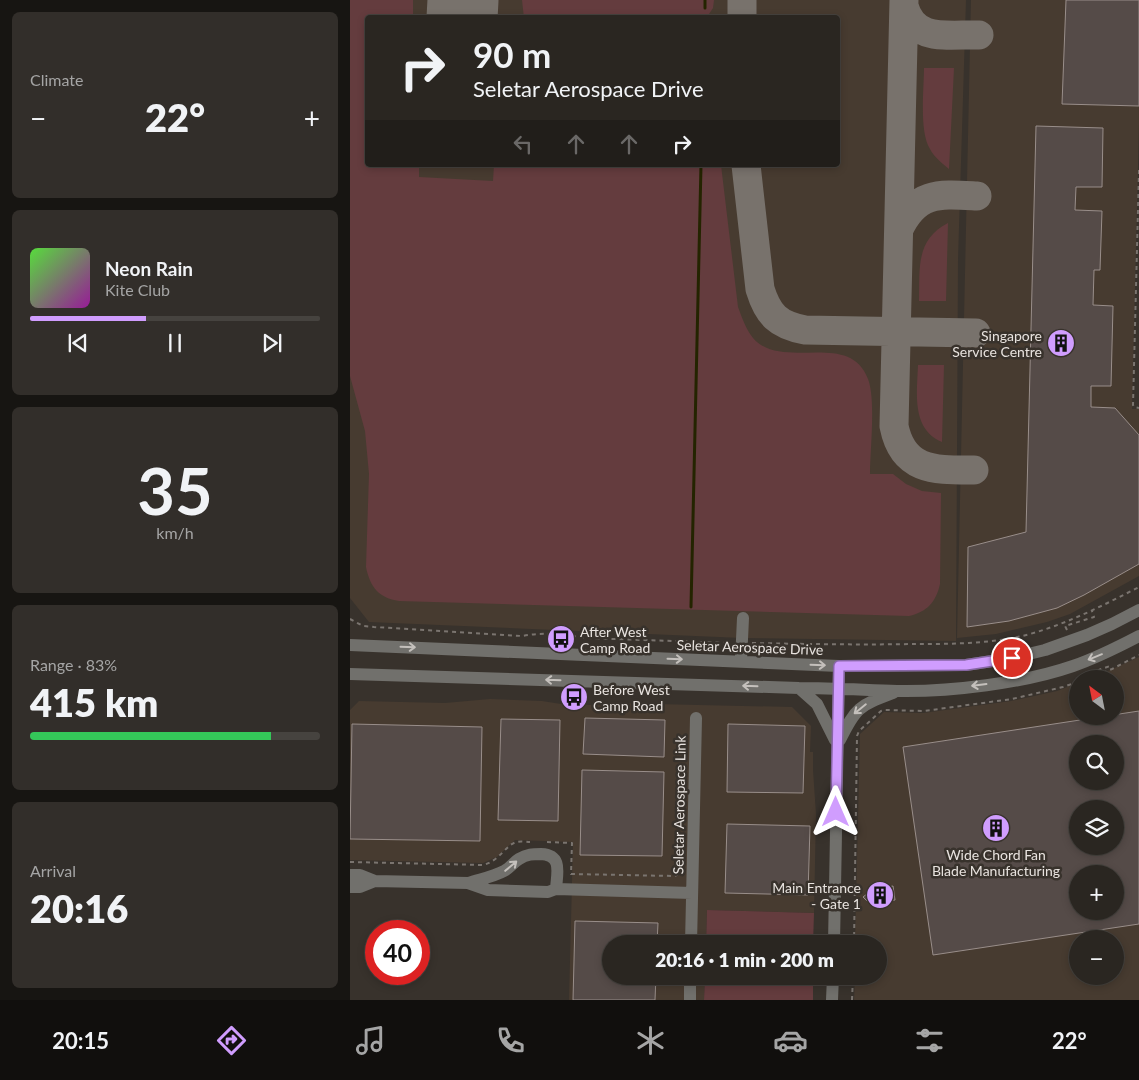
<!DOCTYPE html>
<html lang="en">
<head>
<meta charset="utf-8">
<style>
  :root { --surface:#2a2621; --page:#322e2a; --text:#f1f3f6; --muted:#a5a5a5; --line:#46433f; --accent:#d09dfe }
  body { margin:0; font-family:Lato,sans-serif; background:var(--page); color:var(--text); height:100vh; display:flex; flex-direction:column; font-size:19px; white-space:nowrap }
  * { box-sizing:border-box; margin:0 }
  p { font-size:16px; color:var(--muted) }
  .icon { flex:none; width:28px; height:28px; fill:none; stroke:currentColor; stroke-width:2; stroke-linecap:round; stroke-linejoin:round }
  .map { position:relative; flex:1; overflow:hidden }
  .drawer { display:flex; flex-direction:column; gap:12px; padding:12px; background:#171512; width:350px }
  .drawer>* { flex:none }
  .hud { position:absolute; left:15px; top:15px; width:475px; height:152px; border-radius:5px; box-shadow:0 2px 8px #0003,0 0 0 1px var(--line); background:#2a2621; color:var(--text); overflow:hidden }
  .needle { width:32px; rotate:328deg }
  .buttons { position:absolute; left:719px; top:670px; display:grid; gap:10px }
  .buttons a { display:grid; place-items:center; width:55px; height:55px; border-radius:50%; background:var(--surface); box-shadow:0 2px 8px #0003,0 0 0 1px var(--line); font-size:25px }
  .speed { position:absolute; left:15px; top:920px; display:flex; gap:10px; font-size:25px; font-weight:700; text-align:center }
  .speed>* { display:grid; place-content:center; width:65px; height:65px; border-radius:50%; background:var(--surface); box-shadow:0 2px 8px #0003,0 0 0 1px var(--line); line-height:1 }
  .speed .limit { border:8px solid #d22; background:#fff; color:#111 }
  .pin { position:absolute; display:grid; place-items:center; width:42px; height:42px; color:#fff; margin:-21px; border:2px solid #fff; border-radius:50%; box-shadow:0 1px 5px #0007 }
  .me { position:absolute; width:55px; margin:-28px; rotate:0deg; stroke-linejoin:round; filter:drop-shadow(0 0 4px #0008) }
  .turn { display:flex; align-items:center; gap:18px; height:105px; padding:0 25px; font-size:22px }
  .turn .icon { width:65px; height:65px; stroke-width:2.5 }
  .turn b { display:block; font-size:35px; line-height:42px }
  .lanes { display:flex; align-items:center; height:48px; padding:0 25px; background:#0003; justify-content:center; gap:25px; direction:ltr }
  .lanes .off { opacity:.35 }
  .big { font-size:38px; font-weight:800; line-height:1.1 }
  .drawer .tile { flex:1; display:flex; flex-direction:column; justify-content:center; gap:8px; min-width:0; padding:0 18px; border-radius:8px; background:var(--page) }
  .drawer .dial { align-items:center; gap:0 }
  .dial b { font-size:65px; line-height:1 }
  .song { display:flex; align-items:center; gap:15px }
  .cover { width:60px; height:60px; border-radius:8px; background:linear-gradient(135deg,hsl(110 70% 55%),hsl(300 70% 35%)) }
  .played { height:5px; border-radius:2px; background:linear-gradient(90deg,var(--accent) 40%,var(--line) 40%) }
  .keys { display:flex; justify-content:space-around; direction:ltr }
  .heat { display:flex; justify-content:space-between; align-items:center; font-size:28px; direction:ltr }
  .charge { height:8px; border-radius:4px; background:linear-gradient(90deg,#34c759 83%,var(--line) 0) }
  .trip { position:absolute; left:252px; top:935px; width:285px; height:50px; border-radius:25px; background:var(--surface); box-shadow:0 2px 8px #0003,0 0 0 1px var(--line); font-weight:800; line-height:50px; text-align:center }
  .tab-bar { display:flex; height:80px; justify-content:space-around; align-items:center; background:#110f0d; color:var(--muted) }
  .tab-bar .icon { width:35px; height:35px }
  .tab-bar .on { color:var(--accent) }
  .tab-bar b { font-size:22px; color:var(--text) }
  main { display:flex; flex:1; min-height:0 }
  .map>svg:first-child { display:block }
</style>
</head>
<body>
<main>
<section class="drawer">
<div class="tile"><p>Climate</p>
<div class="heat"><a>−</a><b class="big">22°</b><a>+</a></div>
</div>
<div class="tile">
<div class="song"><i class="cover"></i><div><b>Neon Rain</b><p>Kite Club</p></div></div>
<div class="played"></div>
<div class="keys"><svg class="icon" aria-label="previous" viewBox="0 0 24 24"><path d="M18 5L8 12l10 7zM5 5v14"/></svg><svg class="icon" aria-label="pause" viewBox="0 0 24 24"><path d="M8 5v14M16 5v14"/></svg><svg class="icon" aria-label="next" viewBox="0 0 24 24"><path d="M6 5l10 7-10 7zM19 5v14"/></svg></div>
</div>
<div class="tile dial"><b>35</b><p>km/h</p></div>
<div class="tile"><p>Range · 83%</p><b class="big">415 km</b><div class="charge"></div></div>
<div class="tile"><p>Arrival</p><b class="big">20:16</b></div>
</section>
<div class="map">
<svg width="789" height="1000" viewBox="0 0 789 1000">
  <rect width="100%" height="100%" fill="#38322c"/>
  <path fill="#473b30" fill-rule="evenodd" d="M0,0H616L608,260L606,641L392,638L19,622L0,598ZM18,18H488V165H18Z
    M621,0H789V125L782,409H789V576L720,614L697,622L646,634L607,638Z
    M789,657V1000H504L505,976H529V944H505L510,734L534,712L573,713L661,701L707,691L727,683L728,716H765V679H740ZM728,744H765V781H728ZM728,809H765V846H728ZM728,874H765V911H728ZM728,939H765V976H728Z
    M140,699L192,701L211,704L241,705L261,703L442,707L461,726L460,752H463V770L466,814L464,913L357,910L356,944H261V976H355L354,1000H219L223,842L165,840L147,857L133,863L0,860V710L9,701L95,703Z"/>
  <path fill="#643c3e" d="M0,0H63V17L18,18V165H69V177L143,181L144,165H371L388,307C392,318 396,329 403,338C432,372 499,329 518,379C526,400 520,450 520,474H543L556,484L572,491L591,493L590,584C586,602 577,612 559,616L49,601C29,598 20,587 16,567L19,474L15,431L0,376Z
    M172,0H364L363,8L357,17L174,18Z
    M574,68H604L599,169C592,163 584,157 580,149C569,132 574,89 574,68Z
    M598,223L596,301H569C570,269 565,240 598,223Z
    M568,365H594L592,442C561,429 567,393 568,365Z
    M357,910L464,913L463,944H356Z
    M355,976H463V1000H354Z"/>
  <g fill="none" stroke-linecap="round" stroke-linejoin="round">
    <path stroke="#242400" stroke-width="3" d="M355,8V0
      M341,607L351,165"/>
    <path stroke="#78726c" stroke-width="29" d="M554,0L544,426C553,472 586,470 624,470
      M554,6C564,43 598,34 629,35
      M392,18V0
      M396,165L410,289C418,315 428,325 455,330L626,333
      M549,229C567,191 590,194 627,196"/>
    <path stroke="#78726c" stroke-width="71" d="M112,18L113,0"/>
  </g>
  <path fill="#554b48" stroke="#998e8a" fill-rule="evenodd" d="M716,0H789V106L712,104Z
    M686,126L753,128L752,187H726L725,210L752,211L750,270H744L743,305L763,306L761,386H741V407L765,408L789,435V564L734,595L707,608L659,621L617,627L618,547L676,532Z
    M789,711V924L583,955L553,747ZM728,744H765V781H728ZM728,809H765V846H728ZM728,874H765V911H728Z
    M235,718L315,720L314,757L233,754Z
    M151,719L210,720L208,821L148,820Z
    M2,724L132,727L130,841L0,839Z
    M378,724L455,726L453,793L377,792Z
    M232,770L314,772L312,856L230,855Z
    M377,824L460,826L458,895L375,893Z
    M543,886L545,900L525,903L517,901L513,897L522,890Z
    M225,921L308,923L307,944H261V976H306L305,1000H223Z"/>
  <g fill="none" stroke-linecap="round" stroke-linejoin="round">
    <path stroke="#7a746f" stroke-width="2" stroke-dasharray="4 4" stroke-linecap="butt" d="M789,170L783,405L784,407L789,408
      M0,619L13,626L24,627L172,636C193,632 214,634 235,638L380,643
      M717,630L715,626L744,617L742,611
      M402,643C456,644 509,645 563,644C601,644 643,644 680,634C719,623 754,605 789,587
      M740,673L760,666L762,669
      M738,679L762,669L789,655
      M197,842L222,843L221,874L324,876L327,875L330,871
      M0,862L133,865C150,861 156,844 167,842C171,841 176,842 180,842
      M504,944L507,736L509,731L531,711L535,710L574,711L662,699L713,687L728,682
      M502,1000L503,976"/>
    <path stroke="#71706c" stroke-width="12" d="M0,645L489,666L616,665L662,658L695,650L737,635L762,624L789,610
      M391,661L393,618
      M0,674L449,688C482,688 514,690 547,691C600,692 674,683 723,666C746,658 768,647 789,636
      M449,688L467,704L485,740
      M490,740C506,707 509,706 543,693
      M0,875H10L25,881L118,883L138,890L198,892L206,889L342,893
      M118,883C130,879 143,877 154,871C160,868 164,862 169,859C177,854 183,854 191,854C213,855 207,873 206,889
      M0,887H10L25,881
      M341,944L346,718
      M484,944L489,666
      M340,1000V976
      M482,1000L483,976"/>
  </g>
  <defs><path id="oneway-shaft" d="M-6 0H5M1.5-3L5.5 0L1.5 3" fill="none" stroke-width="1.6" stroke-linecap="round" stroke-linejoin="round" transform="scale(1.25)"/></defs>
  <g stroke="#c4c0bc">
    <use href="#oneway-shaft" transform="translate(58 647) rotate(2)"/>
    <use href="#oneway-shaft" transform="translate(745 657) rotate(158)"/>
    <use href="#oneway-shaft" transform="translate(325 659) rotate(2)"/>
    <use href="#oneway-shaft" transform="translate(468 665) rotate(2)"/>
    <use href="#oneway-shaft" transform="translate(203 680) rotate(-178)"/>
    <use href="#oneway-shaft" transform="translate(629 685) rotate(173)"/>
    <use href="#oneway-shaft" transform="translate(400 686) rotate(-178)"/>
    <use href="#oneway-shaft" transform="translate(510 709) rotate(141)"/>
    <use href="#oneway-shaft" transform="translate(161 866) rotate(-40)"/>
  </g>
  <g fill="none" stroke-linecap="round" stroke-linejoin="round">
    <g stroke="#8766a5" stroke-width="12">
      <path id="route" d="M486,812L489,666L616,665L662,658"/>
    </g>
    <use href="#route" stroke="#d09dfe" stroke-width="9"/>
  </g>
  <defs>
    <g id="building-disc" transform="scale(1.4375)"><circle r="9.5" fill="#d09dfe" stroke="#38322c"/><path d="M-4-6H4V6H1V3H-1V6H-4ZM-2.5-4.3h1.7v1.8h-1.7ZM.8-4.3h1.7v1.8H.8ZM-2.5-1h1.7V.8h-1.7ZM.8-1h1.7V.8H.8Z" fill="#111"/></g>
    <g id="bus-disc" transform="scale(1.4375)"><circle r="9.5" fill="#d09dfe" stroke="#38322c"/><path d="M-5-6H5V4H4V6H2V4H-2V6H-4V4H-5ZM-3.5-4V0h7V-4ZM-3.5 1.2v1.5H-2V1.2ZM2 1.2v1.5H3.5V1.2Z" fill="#111"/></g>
  </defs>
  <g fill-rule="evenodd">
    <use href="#building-disc" x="711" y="343"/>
    <use href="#bus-disc" x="211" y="639"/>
    <use href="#bus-disc" x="224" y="697"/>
    <use href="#building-disc" x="646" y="828"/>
    <use href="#building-disc" x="530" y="895"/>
  </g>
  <g text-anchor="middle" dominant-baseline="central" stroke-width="5" stroke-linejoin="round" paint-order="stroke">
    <g font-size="14" fill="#e8e3df" stroke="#38322c" text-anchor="end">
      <text x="692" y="335">Singapore<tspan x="692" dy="16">Service Centre</tspan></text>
      <text x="230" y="631" text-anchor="start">After West<tspan x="230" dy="16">Camp Road</tspan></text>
      <text x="243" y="689" text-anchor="start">Before West<tspan x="243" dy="16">Camp Road</tspan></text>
      <text x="646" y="854" text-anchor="middle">Wide Chord Fan<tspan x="646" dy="16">Blade Manufacturing</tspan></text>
      <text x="511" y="887">Main Entrance<tspan x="511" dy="16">- Gate 1</tspan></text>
    </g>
    <g font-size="14" fill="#e8e3df" stroke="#38322c">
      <text transform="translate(400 647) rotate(2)">Seletar Aerospace Drive</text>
      <text transform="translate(329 805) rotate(-89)">Seletar Aerospace Link</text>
    </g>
  </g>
</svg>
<div class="buttons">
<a><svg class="needle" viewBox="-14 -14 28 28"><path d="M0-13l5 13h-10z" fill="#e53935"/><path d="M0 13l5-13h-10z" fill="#a5a5a5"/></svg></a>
<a><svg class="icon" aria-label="search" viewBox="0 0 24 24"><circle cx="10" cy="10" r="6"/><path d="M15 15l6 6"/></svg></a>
<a><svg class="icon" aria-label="layers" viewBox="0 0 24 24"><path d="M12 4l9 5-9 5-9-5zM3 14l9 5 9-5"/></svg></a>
<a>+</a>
<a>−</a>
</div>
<div class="speed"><div class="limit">40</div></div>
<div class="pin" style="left:662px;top:658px;background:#d93025"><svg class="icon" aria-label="arrive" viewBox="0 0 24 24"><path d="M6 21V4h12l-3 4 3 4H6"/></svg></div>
<svg class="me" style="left:486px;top:812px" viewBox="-20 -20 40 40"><path d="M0-17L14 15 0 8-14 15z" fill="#d09dfe" stroke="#fff" stroke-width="4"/></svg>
<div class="trip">20:16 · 1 min · 200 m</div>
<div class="hud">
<div class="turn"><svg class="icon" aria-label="right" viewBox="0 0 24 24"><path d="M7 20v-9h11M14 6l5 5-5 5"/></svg><div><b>90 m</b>Seletar Aerospace Drive</div></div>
<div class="lanes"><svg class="icon off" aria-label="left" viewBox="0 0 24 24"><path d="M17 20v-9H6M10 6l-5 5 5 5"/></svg><svg class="icon off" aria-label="ahead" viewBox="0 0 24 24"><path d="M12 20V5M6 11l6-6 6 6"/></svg><svg class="icon off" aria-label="ahead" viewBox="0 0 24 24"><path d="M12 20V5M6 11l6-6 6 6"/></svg><svg class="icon" aria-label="right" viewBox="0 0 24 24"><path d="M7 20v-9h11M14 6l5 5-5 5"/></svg></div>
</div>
</div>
</main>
<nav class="tab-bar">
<b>20:15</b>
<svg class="icon on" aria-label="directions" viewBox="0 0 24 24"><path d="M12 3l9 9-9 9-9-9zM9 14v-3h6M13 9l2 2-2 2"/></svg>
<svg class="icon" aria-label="music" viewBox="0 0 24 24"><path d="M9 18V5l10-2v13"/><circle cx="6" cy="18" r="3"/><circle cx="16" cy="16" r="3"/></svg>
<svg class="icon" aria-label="phone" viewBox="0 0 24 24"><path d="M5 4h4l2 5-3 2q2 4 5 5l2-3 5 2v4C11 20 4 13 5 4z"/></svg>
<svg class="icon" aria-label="climate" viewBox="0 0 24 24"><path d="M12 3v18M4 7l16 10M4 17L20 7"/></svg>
<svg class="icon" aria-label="car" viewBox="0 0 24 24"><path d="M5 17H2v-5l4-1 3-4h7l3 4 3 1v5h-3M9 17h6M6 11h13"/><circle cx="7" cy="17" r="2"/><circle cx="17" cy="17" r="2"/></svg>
<svg class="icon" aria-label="filters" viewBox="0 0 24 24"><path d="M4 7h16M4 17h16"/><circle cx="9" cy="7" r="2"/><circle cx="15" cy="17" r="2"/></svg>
<b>22°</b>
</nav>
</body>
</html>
